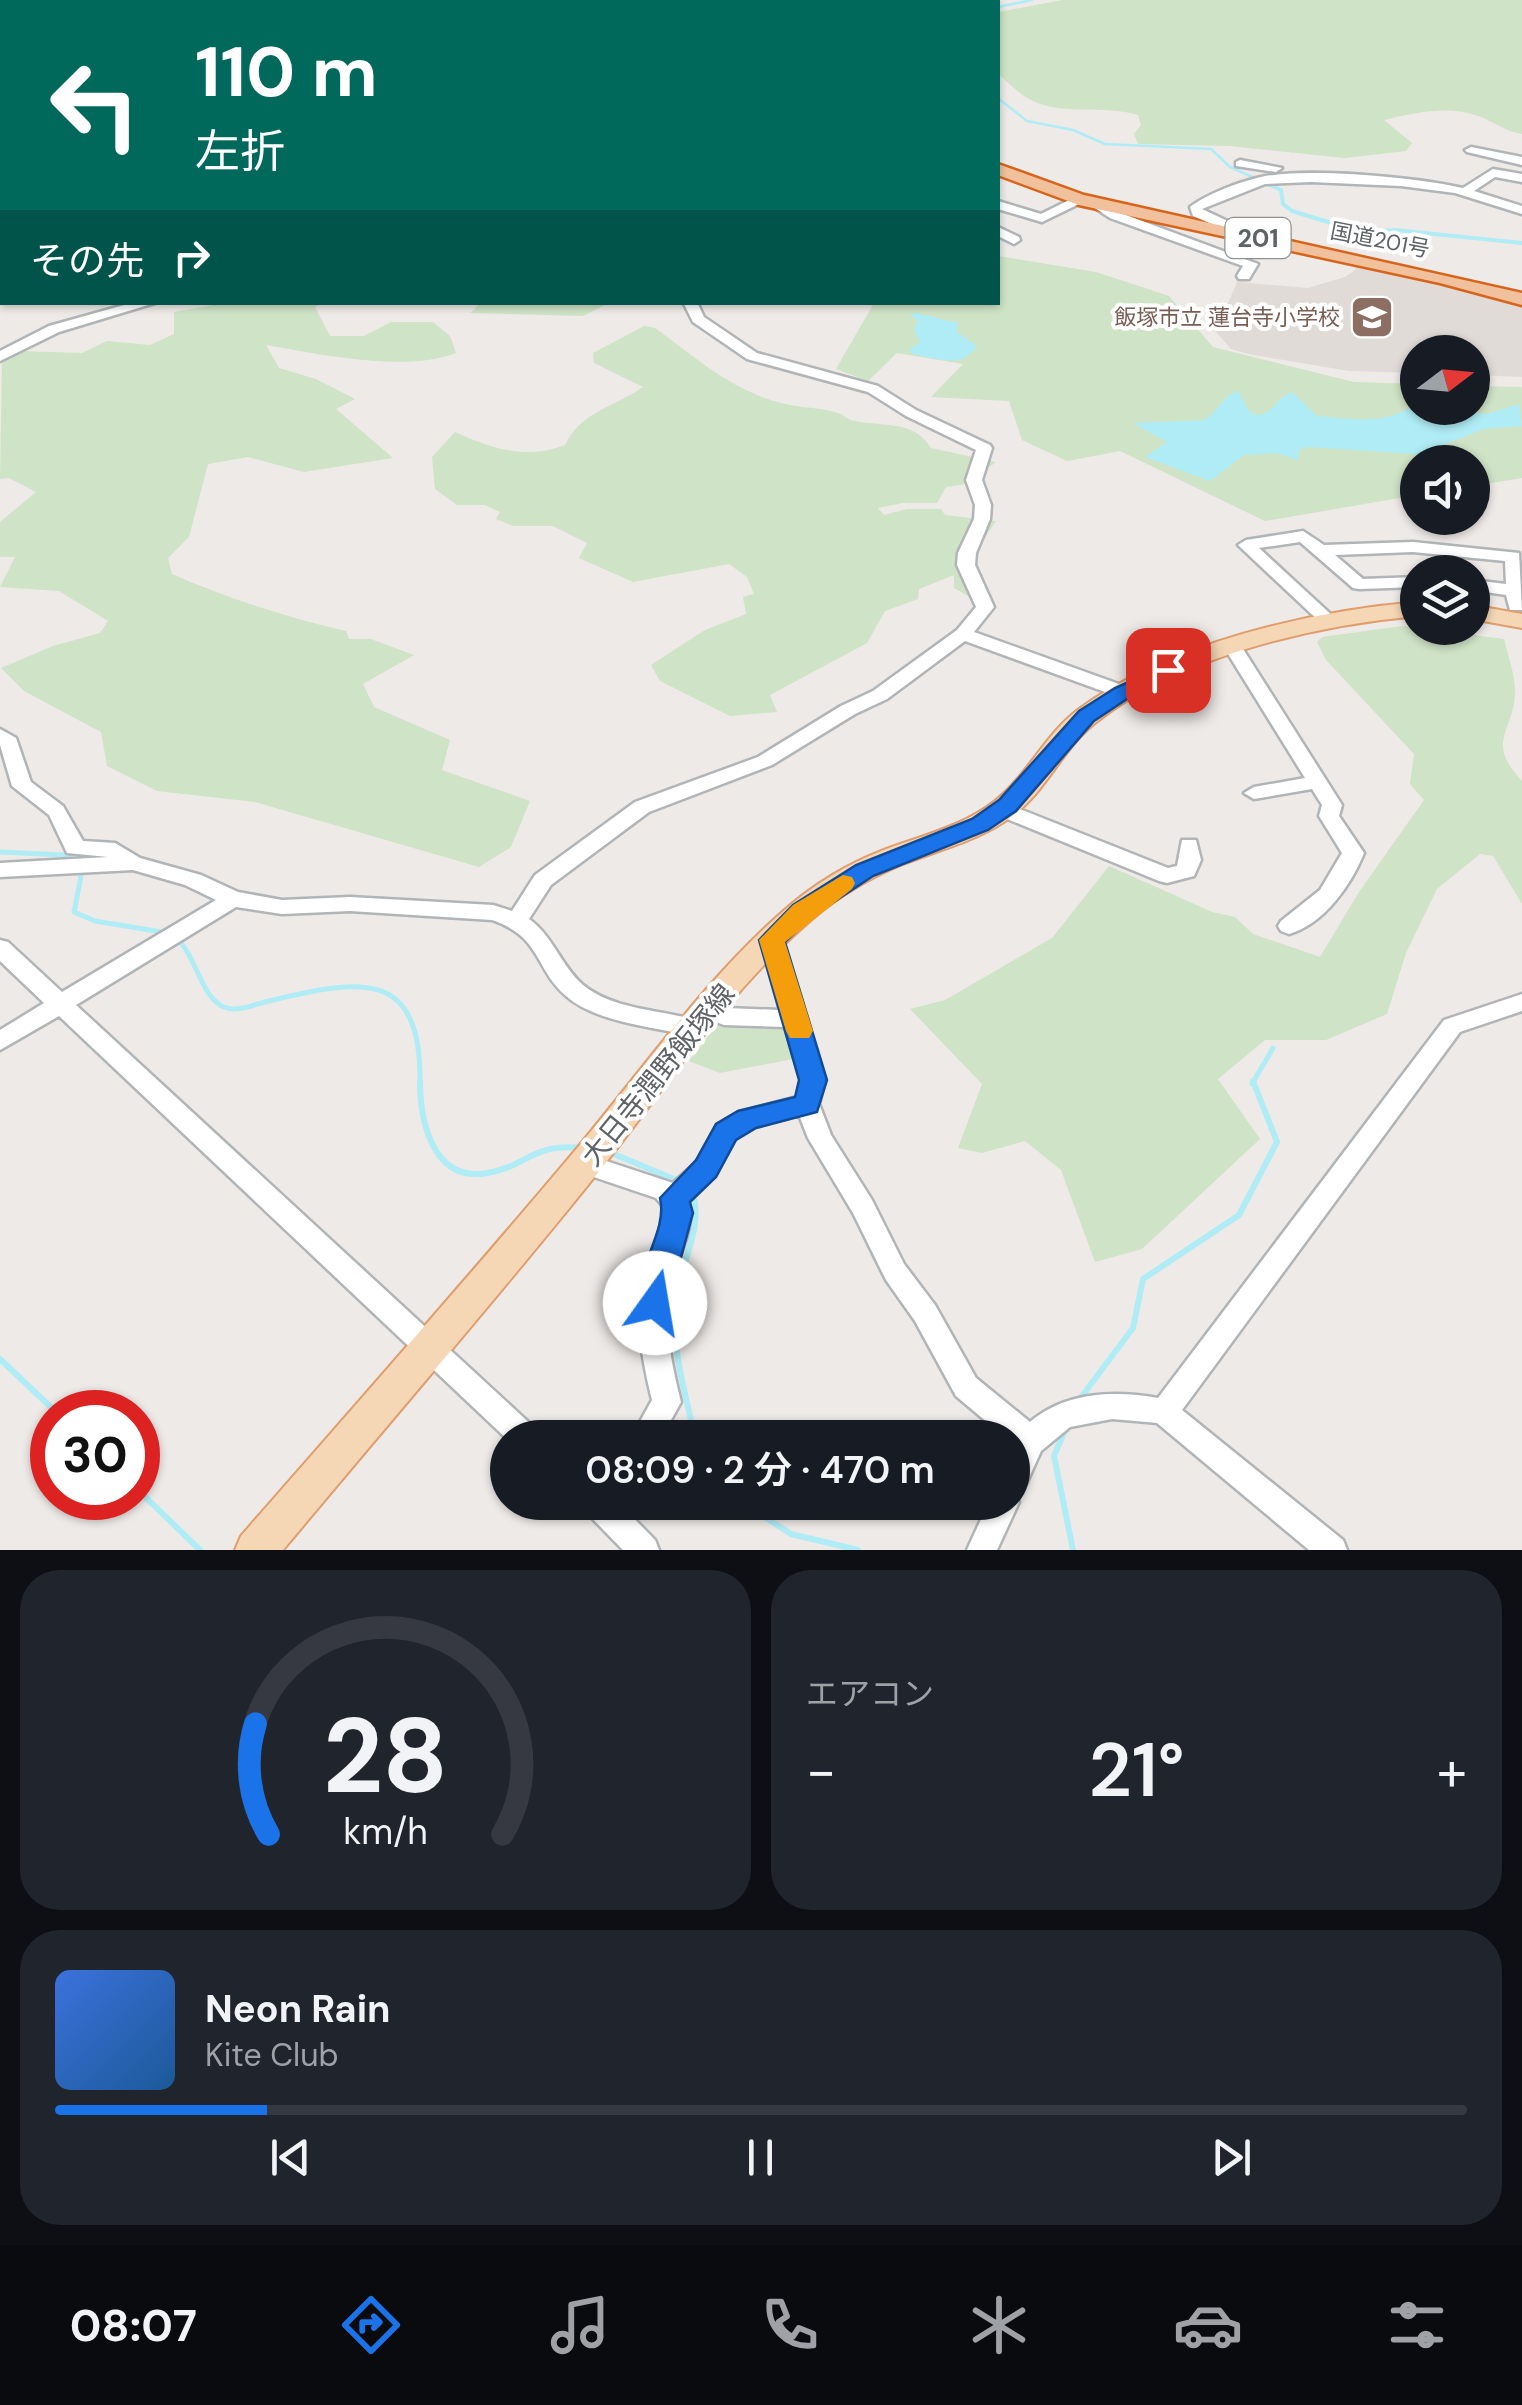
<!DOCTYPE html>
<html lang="ja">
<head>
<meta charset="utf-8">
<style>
  :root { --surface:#171b24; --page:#20242c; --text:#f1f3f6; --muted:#9ea1a6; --line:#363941; --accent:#1a73e8 }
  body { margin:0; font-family:"DM Sans","Noto Sans JP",sans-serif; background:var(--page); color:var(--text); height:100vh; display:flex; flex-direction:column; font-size:38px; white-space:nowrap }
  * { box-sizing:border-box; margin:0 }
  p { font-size:32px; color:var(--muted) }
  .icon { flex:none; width:55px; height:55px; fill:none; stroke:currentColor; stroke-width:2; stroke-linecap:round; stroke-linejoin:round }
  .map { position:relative; height:1550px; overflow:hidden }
  .panel { display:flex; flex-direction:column; gap:20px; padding:20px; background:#0d0f14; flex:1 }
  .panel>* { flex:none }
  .guide { position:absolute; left:0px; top:0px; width:1000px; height:305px; box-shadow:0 2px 8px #0004; background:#00695c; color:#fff; overflow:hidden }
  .needle { width:65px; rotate:74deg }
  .controls { position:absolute; left:1400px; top:335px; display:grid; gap:20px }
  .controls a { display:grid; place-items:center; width:90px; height:90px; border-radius:50%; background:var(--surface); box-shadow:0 2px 8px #0004; font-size:50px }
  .speed { position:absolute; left:30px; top:1390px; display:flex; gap:20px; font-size:50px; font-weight:700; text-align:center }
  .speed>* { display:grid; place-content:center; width:130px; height:130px; border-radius:50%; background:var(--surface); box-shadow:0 2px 8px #0004; line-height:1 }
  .speed .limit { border:15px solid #d22; background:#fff; color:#111 }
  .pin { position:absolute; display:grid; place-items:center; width:85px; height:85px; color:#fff; margin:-42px; border-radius:20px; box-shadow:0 5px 15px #0006 }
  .me { position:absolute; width:110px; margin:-55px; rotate:13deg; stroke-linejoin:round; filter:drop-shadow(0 0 8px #0008) }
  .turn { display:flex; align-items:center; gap:35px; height:210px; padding:0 30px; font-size:45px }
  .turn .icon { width:130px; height:130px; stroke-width:2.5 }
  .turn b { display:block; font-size:70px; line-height:85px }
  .then { display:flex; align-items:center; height:95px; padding:0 30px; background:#0003; gap:20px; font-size:38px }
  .big { font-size:75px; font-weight:600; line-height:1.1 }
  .panel .card { flex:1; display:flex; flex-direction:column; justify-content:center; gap:15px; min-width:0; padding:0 35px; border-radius:40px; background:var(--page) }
  .panel .dial { align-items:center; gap:0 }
  .dial svg { height:260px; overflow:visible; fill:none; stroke:var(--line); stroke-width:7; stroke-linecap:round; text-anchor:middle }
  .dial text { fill:var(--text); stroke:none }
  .song { display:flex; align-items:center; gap:30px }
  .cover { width:120px; height:120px; border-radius:15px; background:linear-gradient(135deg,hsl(220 70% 55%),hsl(210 70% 35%)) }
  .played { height:10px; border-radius:5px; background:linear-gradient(90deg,var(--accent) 15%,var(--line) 15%) }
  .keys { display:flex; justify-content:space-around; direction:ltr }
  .heat { display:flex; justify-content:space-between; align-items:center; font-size:55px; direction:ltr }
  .panel .tiles { flex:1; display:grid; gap:20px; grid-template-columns:1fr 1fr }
  .card:last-child { grid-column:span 2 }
  .trip { position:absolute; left:490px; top:1420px; width:540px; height:100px; border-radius:50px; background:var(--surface); box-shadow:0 2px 8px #0004; font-weight:600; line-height:100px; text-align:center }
  .menu { display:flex; height:160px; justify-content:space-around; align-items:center; background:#090b0e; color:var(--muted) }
  .menu .icon { width:70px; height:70px }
  .menu .on { color:var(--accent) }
  .menu b { font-size:45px; color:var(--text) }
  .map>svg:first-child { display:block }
</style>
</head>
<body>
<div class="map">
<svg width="1522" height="1550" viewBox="0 0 1522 1550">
  <rect width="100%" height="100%" fill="#eeeae7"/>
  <path fill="#e1dbd8" d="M1356,264L1522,303V377L1473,375L1472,352H1418L1417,373L1349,371L1248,354L1231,349L1216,332L1237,282L1308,288L1345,277L1355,270Z"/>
  <path fill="#cfe3c6" d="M0,0H453L496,2H2V129Z
    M1062,0H1522V134C1504,131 1495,122 1478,116C1448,105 1414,113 1384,120L1412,143L1406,151L1345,158L1230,146L1138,144L1134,134L1141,125L1138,115C1104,104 1062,117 1029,99C1018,93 1008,82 998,74V12Z
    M998,256L1096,272L1169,296L1213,347L1354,382L1417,384L1418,408H1472L1473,386L1522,387V478L1473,486L1472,462H1418L1417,495L1265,521L1120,451L1067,461L1022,440L1009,401L931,397L963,364L897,353L868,381L836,369L874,303L998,302Z
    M482,302H609V303L583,316L470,313Z
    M225,303H322L315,307L330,336H364L391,322H433L450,336L456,353C406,373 319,354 266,345L279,368L316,379L355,399L336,409L393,458L304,472L248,457L208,464L189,537L168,558L172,574C224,597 291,619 346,631L349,639H371L414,655L363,684L374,707L450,740L442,770L530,801L511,847L479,867L255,802L157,791L107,766L101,732L24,691L1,668L53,646L100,633L108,621L59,591L0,587L15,557H0V522L36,492L9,478L0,479L2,363L20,351L82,353L107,341L150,345L174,334V312Z
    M644,326L655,328C695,357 731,390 781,403C798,408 817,407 835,412C843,414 848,420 855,421C885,427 914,420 931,448L996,462L967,484L946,487L937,503H903L878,508L884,515L907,509H941L945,515L996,521C975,552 966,565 990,597L973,599L954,588V575L919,589L918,599L885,611L867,643L770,695L777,712L730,716L660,681L651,665L705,630L746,614L743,597L754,594L747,577L729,564L633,582L579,558L587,543L553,526H513L496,519L500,512L485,505H457L435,489L432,457L455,432C493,449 525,460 565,445C581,411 615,407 643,387L594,363L593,353Z
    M1402,626L1504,639C1508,656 1516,677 1515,694C1513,733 1485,741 1522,781V904L1493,856L1480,854L1437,889L1406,953L1387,1014L1326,1040H1265L1218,1079L1260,1139L1142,1249L1095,1262L1061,1170L1025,1141L982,1153L958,1148L982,1084L910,1009L945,1000L1052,938L1109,866L1212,912L1235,917L1253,934L1320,957L1359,892L1424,800L1410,784L1414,754L1326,660L1317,642L1322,637Z
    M721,1020L788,1023L803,1057L720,1073L689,1061Z"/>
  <path fill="#b0ecf5" d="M916,313L958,323L957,332L977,346C963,370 935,358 912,354L909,349L920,343L914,329L918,321L910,314Z
    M1238,391L1249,411L1256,415C1275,414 1276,397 1292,392L1317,416C1355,419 1387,426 1417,403L1418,408L1487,414L1519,404L1522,426L1484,429L1440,446L1444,462L1414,454L1307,447L1299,450L1298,460L1276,453L1244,455L1210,481L1145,457L1167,442L1133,423L1204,420C1217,413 1224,394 1238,391Z"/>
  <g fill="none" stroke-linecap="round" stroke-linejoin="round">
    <path stroke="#b0ecf5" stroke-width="2.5" d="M998,7L1032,0
      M998,98L1027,121L1073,130L1105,144L1211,149L1230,167L1257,179
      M1267,183L1273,186"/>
    <path stroke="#b0ecf5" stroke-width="4" d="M1268,184L1281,190L1283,204L1292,211L1361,232L1395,230L1522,243"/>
    <path stroke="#b0ecf5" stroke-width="5" d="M0,852L85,856L74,912L95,921L168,933
      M177,939C197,957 200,996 224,1007C237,1013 255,1004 269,1001C360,979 422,967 420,1084
      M1252,1084L1273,1048"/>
    <path stroke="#b0ecf5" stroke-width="6" d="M420,1081C420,1121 433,1183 487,1173C529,1166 530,1143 583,1148
      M609,1152L681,1182
      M693,1193C704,1232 677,1268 675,1307C672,1352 686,1395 695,1438
      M0,1359L56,1412
      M1079,1400L1133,1328L1143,1279L1239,1215L1277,1142L1253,1081
      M1066,1428L1054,1456L1073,1550
      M138,1490L200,1550
      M741,1502L791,1534L858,1550"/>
    <g stroke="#b1b5b7" stroke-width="5">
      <path id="minor" d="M869,0H880L882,2H871Z
        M1471,147L1522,157V165L1467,152L1465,150Z
        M1240,160L1282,168L1276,172L1236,166V162Z
        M1493,169L1522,174V182L1495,177L1474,191L1522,206V214L1455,193L1401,186L1311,182L1265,184L1202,209L1251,232L1253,235L1247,239L1193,216L1190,207C1207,194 1239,182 1261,177C1306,167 1417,177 1463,188Z
        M1079,195L1085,199L1083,202L1042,222L998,209V201L1041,214Z
        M1092,200H1100L1118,212L1258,264L1249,279H1239L1237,276L1243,266L1110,218L1092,206Z
        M998,227L1019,237L1020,240L1014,244L998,236Z
        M135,302H158L59,332L0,361V351L49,326Z
        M683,302H697L704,317L757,353L878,386L916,410L990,445L992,448L982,480L991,505L990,519L976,553L975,565L994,607L974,632L1130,688L1132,692L1130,696H1116L965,641L887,699L855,714L772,765L649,812L551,885L529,919C553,936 561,966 583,985C613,1010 663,1010 700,1021L704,1027L700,1033L692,1036C654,1027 595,1022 566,996C534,968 542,937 492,920L350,911L282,914L236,907L76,1005L536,1429L540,1438L508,1440L59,1016L0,1050V1030L44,1003L0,961V940L8,942L62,992L216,900L185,885L133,870L0,877V863L108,857L67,853L49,815L12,786L0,745V729L16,738L31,782L63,806L83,841L115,843L140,858L201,875L238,892L282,900L350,897L493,905L512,911L535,875L635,802L758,757L841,706L873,691L957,630L976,607L957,565L958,553L974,519L975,505L966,480L976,450L906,416L868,392L747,359L693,322Z
        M1303,531L1324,545L1413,542L1519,553L1522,610H1510L1506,595L1472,590V580L1506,584L1505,561L1413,552L1335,555L1363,579L1418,577V587L1359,589L1353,588L1300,542L1259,548L1336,619L1327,624L1321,623L1238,545L1246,540Z
        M1234,644L1243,649L1342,805L1339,816L1364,853C1351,885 1324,924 1289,934L1281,931L1278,926L1281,921L1320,890L1342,853L1319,816L1322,805L1312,789L1254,799L1244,793L1254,787L1305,778L1225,649Z
        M1002,802L1168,868L1177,866L1182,840H1196L1201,860L1194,876L1167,883L1159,881L995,814L992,809L995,804Z
        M771,932L779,935L782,940L825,1080L819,1104L831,1135L872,1200L904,1264L935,1305L976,1378L1030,1422C1065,1392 1114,1390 1158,1398L1444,1020L1522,994V1011L1460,1032L1182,1410L1343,1540L1347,1550H1309L1157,1423L1147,1422L1112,1419L1070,1427L1041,1451L1022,1493L1016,1495L1019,1502L997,1550H967L989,1502H1012V1438H1006L956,1396L915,1321L886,1280L853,1213L808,1138L799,1115L755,1127L735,1139L715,1176L688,1201C697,1232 673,1262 669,1293C664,1330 672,1366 681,1402L661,1438H631L652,1400C642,1360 634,1316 645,1275C652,1251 665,1232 664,1207L656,1198L576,1171L572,1164L576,1157L585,1154L673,1183L697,1162L717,1125L739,1112L797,1097L801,1080L785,1027L724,1025L700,1016L696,1010L700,1004L708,1002L726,1008L780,1010L760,940L763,935Z
        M582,1502H618L655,1540L659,1550H623L586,1512Z"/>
    </g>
    <g stroke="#e09d6d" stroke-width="4">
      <path id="major" d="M1418,602V616C1315,625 1177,657 1095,723C1063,748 1047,789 1015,814C982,840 941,849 903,864C871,877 839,896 812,919C727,992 666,1088 596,1175C494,1302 387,1425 283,1550H235L241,1536C351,1410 461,1286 568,1159C640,1074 703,980 788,907C816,883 848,864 881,851C920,836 962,827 995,801C1028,775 1045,734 1079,709C1169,644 1308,611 1418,602Z
        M1472,605L1522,614V628L1472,619Z"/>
    </g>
    <g stroke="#d8641c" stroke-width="5">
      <path id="highway" d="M510,0H541L542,2H512Z
        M605,0H628L629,2H607Z
        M998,164L1084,195L1522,293V305L1440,283L1079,205L998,175Z"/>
    </g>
    <use href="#minor" fill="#fff" fill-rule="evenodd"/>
    <use href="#major" fill="#f5d7b5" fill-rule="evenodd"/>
    <use href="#highway" fill="#f0c19c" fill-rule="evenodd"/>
  </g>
  <path fill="#1a73e8" stroke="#114b97" stroke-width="2.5" d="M1168,664L1179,670L1176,675L1130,697L1094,721L1016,811L988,830L873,876L811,917L785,942L827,1080L817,1112L756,1128L736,1140L716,1177L690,1202L693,1213L666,1313L655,1316L644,1313C626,1276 669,1236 660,1198L696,1160L716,1124L738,1111L795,1097L799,1080L759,940L793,905L856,865L972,819L999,800L1079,711L1115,688Z"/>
  <path fill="#f59e0b" d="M843,875L852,877L855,883L852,889L785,942L813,1031L809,1038H790L786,1031L759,940L793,905Z"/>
  <defs>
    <g id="school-square" transform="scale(2.25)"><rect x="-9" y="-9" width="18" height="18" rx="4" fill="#8d6e63" stroke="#fff"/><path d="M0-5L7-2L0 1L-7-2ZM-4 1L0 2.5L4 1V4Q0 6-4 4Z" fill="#fff"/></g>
  </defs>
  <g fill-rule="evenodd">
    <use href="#school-square" x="1372" y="317"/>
  </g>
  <g text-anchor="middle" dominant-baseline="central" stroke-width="8" stroke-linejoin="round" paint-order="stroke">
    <g font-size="22" fill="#5e6365" stroke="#fff">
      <text transform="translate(1380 240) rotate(11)">国道201号</text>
    </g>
    <g font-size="22" fill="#785e54" stroke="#fff" text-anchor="end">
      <text x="1340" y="317">飯塚市立 蓮台寺小学校</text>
    </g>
    <rect fill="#fff" stroke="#8e9293" stroke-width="2.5" x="1225.5" y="218" width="65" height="40" rx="8"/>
    <g font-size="25" font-weight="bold" fill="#5e6365">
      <text x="1258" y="238">201</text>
    </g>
    <g font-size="28" fill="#5e6365" stroke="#fff">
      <text transform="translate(658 1075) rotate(-51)">大日寺潤野飯塚線</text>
    </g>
  </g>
</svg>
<div class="controls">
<a><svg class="needle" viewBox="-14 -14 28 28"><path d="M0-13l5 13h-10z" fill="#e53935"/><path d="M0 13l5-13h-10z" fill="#9ea1a6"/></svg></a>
<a><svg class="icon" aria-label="sound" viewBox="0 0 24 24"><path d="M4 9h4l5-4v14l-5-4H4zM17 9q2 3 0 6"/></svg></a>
<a><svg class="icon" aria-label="layers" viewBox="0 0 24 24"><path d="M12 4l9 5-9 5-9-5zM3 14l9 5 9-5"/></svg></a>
</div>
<div class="speed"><div class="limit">30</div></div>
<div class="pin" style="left:1168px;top:670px;background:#d93025"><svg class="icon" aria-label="arrive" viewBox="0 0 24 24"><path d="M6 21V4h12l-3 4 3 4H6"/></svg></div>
<svg class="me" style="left:655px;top:1303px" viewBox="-20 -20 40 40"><circle r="19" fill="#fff"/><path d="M0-13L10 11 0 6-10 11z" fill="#1a73e8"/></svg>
<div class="trip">08:09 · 2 分 · 470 m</div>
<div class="guide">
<div class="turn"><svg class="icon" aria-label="left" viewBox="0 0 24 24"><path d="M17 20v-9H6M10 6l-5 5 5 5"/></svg><div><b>110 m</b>左折</div></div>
<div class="then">その先<svg class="icon" aria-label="right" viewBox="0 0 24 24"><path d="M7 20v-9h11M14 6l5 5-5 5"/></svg></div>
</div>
</div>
<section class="panel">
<div class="tiles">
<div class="card dial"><svg viewBox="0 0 100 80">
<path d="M14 69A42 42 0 1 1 86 69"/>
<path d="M14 69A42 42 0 0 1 10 35" stroke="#1a73e8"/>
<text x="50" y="56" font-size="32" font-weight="700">28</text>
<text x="50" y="72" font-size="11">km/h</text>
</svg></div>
<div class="card"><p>エアコン</p>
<div class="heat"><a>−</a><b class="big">21°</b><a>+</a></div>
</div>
<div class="card">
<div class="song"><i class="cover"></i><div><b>Neon Rain</b><p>Kite Club</p></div></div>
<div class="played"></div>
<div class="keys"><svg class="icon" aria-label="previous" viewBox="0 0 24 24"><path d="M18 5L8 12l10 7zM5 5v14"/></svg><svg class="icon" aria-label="pause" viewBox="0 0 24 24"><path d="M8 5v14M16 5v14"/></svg><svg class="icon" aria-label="next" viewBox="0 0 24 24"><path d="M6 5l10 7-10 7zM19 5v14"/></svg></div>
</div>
</div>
</section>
<nav class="menu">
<b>08:07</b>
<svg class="icon on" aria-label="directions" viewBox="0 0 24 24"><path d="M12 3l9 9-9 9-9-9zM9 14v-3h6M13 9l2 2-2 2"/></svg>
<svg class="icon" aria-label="music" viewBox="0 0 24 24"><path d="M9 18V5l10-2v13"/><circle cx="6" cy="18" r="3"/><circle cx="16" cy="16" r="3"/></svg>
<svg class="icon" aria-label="phone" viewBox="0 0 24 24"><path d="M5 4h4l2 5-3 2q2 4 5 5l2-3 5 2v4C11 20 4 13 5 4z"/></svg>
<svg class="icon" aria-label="climate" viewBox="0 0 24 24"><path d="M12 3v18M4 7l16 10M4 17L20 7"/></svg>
<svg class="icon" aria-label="car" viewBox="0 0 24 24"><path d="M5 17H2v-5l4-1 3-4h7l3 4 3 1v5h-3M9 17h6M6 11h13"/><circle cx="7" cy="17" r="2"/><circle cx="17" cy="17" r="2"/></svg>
<svg class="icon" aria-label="filters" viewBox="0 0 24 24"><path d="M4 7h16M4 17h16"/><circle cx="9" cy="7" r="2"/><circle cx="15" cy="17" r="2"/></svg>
</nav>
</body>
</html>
